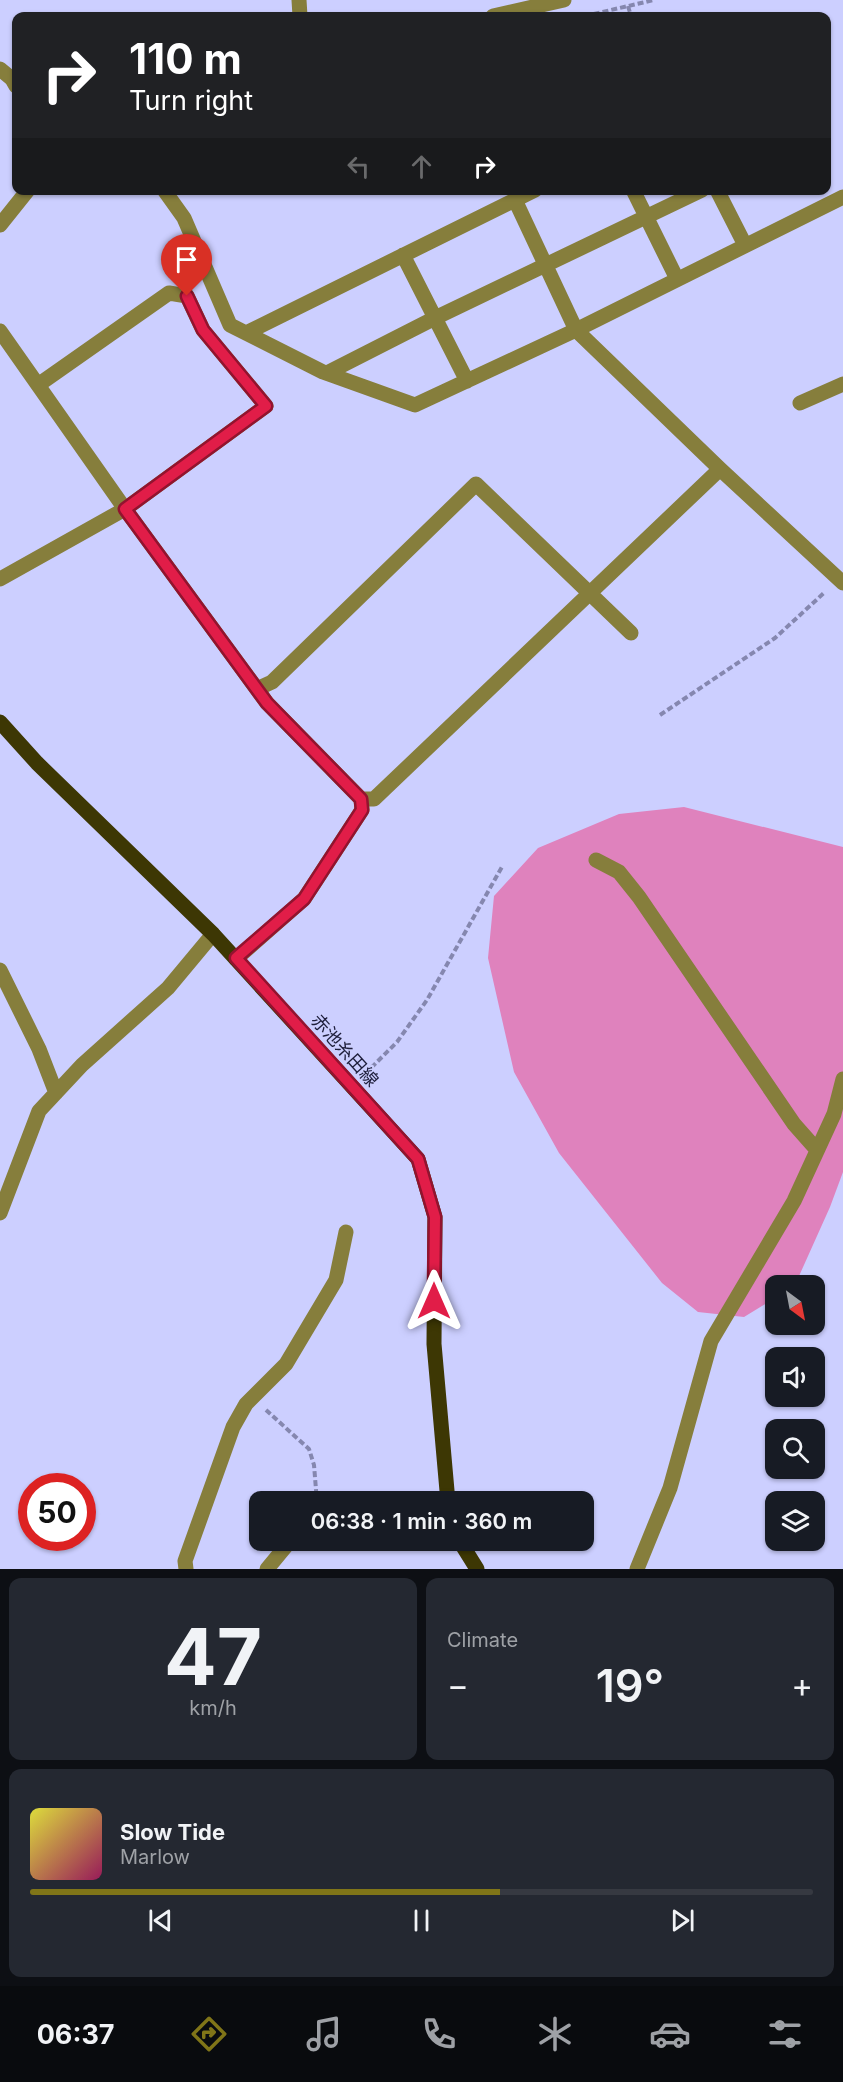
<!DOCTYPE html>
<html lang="en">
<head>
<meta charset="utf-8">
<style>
  :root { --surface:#171b24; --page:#242831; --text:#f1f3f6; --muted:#9ea1a6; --line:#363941; --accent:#807518 }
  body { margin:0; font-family:Inter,"Noto Sans JP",sans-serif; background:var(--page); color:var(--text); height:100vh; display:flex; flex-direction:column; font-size:22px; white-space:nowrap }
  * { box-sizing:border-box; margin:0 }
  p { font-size:20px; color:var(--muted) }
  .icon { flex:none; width:33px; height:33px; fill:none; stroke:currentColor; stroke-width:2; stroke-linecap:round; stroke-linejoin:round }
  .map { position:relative; height:1569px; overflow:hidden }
  .details { display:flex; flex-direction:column; gap:9px; padding:9px; background:#0d0f14; flex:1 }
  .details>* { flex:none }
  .guide { position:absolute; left:12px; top:12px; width:819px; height:183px; border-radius:12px; box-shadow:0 2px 4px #0004; background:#202124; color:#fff; overflow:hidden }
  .needle { width:39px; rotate:148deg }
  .controls { position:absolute; left:765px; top:1275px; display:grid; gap:12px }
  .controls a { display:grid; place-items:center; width:60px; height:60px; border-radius:12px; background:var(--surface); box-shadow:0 2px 4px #0004; font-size:30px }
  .speed { position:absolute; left:18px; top:1473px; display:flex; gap:12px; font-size:30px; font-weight:700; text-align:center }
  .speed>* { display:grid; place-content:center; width:78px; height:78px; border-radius:50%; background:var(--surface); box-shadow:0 2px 4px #0004; line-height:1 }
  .speed .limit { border:9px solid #d22; background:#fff; color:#111 }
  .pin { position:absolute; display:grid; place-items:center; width:51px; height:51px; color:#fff; margin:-62px -26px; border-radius:50% 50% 50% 0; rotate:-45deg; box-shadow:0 0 6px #0007 }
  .pin .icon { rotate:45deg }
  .me { position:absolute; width:66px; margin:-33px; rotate:0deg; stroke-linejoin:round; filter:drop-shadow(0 0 4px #0008) }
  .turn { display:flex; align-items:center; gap:21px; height:126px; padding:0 18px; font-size:27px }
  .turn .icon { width:78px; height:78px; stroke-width:2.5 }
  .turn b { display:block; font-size:42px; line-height:51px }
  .lanes { display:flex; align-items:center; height:57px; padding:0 18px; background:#0003; justify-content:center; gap:30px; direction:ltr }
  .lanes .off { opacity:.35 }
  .big { font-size:45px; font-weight:600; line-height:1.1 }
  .details .widget { flex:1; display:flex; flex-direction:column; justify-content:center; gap:9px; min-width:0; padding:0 21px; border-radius:12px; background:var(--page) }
  .details .dial { align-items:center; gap:0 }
  .dial b { font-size:78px; line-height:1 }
  .song { display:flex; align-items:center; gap:18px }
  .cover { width:72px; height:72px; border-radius:9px; background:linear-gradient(135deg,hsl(60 70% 55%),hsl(330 70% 35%)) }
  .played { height:6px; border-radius:3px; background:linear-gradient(90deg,var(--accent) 60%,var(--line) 60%) }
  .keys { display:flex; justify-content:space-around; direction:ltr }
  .heat { display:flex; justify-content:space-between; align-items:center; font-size:33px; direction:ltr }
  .details .tiles { flex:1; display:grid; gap:9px; grid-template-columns:1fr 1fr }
  .widget:last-child { grid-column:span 2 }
  .trip { position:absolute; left:249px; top:1491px; width:345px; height:60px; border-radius:12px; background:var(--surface); box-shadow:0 2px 4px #0004; font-weight:600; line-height:60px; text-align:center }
  .menu { display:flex; height:96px; justify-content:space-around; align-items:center; background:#090b0e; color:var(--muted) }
  .menu .icon { width:42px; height:42px }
  .menu .active { color:var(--accent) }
  .menu b { font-size:27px; color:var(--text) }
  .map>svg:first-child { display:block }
</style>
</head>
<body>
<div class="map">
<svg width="843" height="1569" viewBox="0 0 843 1569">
  <rect width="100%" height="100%" fill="#cccfff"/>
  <path fill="#df82bd" d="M684,807L843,847V1172L830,1207L795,1285L776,1286L775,1298L744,1317L698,1312L662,1283L559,1153L514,1072L488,958L494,896L538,848L619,814Z"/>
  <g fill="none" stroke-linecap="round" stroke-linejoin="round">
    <path stroke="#8587af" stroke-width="4" stroke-dasharray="6 3" stroke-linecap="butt" d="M628,6L631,16
      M585,16L654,0
      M660,715L775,638L825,592
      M365,1074L397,1042L427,1000L503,865
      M266,1410L309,1449L314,1465L317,1502"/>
    <path stroke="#867e3c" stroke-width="15" d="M299,0L300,16
      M493,16L564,0
      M0,69L12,79L16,86
      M164,190L184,218L230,325L323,372L415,405L576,330L843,197
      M633,190L677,279
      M717,190L745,245
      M515,200L576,330L720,469L843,583
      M0,225L28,190
      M403,255L467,381
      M0,331L125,509L267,703L361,799H374L720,469
      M246,333L535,190
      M327,373L435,318L702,190
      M800,403L843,384
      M0,579L125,509L266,406L203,330L187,296L169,293L38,385
      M257,689L272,682L476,484L631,633
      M596,860L619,872L639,897L794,1124L817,1150
      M236,959L304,899L362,810L361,799
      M0,970L39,1049L56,1093
      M0,1213L39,1111L82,1065L168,988L213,934
      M186,1569L185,1561L233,1427L246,1404L286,1364L336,1280L346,1232
      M267,1569L291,1540
      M637,1569L670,1488L711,1341L794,1201L834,1114L843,1079"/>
    <path stroke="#3d3704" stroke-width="15" d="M0,722L37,763L213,934L418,1159L435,1217L434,1344L448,1502
      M459,1540L477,1569"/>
  </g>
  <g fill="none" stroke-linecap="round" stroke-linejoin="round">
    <g stroke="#92132f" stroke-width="15">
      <path id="route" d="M187,296L203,330L266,406L125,509L267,703L361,799L362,810L304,899L236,958L418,1159L435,1217L434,1301"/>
    </g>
    <use href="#route" stroke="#e11d48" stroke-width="10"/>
  </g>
  <g text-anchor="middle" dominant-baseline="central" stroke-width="4.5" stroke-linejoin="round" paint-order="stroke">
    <g font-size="18" fill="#1e1e3b" stroke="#cccfff">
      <text transform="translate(345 1050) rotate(48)">赤池糸田線</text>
    </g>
  </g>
</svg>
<div class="controls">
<a><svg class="needle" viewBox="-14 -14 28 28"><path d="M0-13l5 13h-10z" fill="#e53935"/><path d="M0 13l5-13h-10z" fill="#9ea1a6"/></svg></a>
<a><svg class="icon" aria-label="sound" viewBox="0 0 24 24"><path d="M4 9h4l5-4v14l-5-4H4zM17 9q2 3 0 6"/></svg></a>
<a><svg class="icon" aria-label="search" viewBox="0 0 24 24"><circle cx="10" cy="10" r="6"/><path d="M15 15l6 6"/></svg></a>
<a><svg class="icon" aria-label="layers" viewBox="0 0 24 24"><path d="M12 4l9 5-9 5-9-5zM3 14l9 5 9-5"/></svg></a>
</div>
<div class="speed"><div class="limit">50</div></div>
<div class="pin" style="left:187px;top:296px;background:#d93025"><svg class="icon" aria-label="arrive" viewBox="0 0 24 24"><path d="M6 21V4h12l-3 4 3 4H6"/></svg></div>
<svg class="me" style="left:434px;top:1301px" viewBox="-20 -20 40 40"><path d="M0-17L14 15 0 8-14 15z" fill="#e11d48" stroke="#fff" stroke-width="4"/></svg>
<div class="trip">06:38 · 1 min · 360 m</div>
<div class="guide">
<div class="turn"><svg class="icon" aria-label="right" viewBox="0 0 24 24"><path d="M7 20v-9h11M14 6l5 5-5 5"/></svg><div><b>110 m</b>Turn right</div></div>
<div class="lanes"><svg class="icon off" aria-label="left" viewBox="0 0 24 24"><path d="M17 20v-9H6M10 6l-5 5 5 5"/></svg><svg class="icon off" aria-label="ahead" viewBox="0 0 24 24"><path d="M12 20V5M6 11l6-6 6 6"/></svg><svg class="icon" aria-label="right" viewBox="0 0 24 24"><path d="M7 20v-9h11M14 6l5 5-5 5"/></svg></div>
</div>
</div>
<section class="details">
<div class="tiles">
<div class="widget dial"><b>47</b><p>km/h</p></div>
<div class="widget"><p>Climate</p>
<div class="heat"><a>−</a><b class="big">19°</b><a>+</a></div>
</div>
<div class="widget">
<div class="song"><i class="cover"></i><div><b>Slow Tide</b><p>Marlow</p></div></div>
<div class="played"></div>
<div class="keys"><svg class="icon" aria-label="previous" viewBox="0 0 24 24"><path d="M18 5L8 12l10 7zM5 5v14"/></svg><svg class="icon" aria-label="pause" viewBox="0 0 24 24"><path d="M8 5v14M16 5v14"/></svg><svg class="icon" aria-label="next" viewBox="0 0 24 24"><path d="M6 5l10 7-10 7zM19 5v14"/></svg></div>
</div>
</div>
</section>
<nav class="menu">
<b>06:37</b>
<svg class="icon active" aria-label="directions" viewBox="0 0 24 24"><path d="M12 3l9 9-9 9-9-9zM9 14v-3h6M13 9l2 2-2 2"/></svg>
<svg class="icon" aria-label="music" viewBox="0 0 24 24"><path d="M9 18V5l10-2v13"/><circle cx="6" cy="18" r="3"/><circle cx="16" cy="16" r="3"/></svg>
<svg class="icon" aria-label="phone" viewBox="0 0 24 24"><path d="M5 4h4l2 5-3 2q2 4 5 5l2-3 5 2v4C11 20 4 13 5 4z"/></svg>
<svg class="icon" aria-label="climate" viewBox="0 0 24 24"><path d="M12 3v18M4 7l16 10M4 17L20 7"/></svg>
<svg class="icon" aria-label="car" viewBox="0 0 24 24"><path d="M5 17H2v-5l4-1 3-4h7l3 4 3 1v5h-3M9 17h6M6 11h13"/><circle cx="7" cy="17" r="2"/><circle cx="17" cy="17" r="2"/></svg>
<svg class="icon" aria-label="filters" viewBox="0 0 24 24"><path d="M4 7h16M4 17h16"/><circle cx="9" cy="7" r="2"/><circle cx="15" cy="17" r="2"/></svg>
</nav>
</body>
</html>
